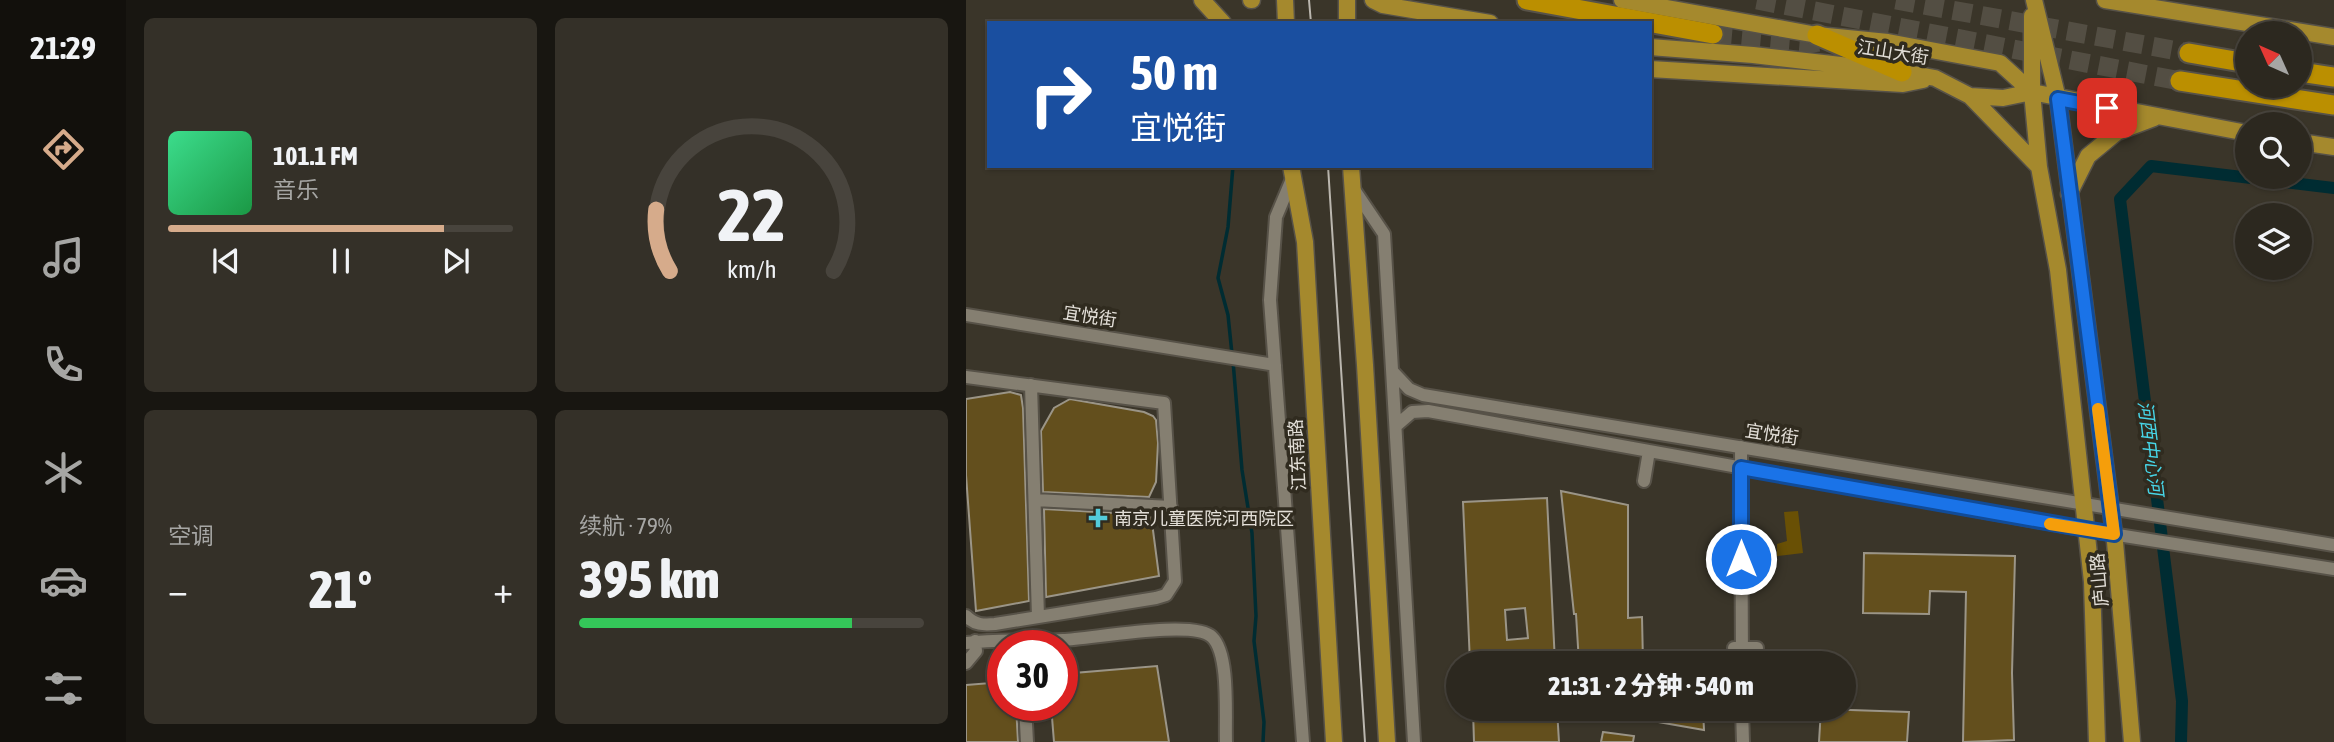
<!DOCTYPE html>
<html lang="zh">
<head>
<meta charset="utf-8">
<style>
  :root { --surface:#2c281f; --page:#343028; --text:#f1f3f6; --muted:#a6a6a4; --line:#48443d; --accent:#d6ab8b }
  body { margin:0; font-family:"Asap Condensed","Noto Sans SC",sans-serif; background:var(--page); color:var(--text); height:100vh; display:flex; flex-direction:column; font-size:26px; white-space:nowrap }
  * { box-sizing:border-box; margin:0 }
  p { font-size:23px; color:var(--muted) }
  .icon { flex:none; width:38px; height:38px; fill:none; stroke:currentColor; stroke-width:2; stroke-linecap:round; stroke-linejoin:round }
  .map { position:relative; flex:1; overflow:hidden }
  .details { display:flex; flex-direction:column; gap:18px; padding:18px; background:#181611; width:840px }
  .details>* { flex:none }
  .top-card { position:absolute; left:21px; top:21px; width:665px; height:147px; border-radius:0px; box-shadow:0 2px 5px #0004,0 0 0 2px var(--line); background:#1a4fa0; color:#fff; overflow:hidden }
  .needle { width:46px; rotate:315deg }
  .tools { position:absolute; left:1269px; top:21px; display:grid; gap:14px }
  .tools a { display:grid; place-items:center; width:77px; height:77px; border-radius:50%; background:var(--surface); box-shadow:0 2px 5px #0004,0 0 0 2px var(--line); font-size:35px }
  .speed { position:absolute; left:21px; top:630px; display:flex; gap:14px; font-size:35px; font-weight:700; text-align:center }
  .speed>* { display:grid; place-content:center; width:91px; height:91px; border-radius:50%; background:var(--surface); box-shadow:0 2px 5px #0004,0 0 0 2px var(--line); line-height:1 }
  .speed .limit { border:10px solid #d22; background:#fff; color:#111 }
  .pin { position:absolute; display:grid; place-items:center; width:60px; height:60px; color:#fff; margin:-30px; border-radius:14px; box-shadow:0 4px 10px #0006 }
  .me { position:absolute; width:77px; margin:-38px; rotate:0deg; stroke-linejoin:round; filter:drop-shadow(0 0 5px #0008) }
  .turn { display:flex; align-items:center; gap:24px; height:147px; padding:0 28px; font-size:32px }
  .turn .icon { width:91px; height:91px; stroke-width:2.5 }
  .turn b { display:block; font-size:49px; line-height:60px }
  .big { font-size:52px; font-weight:800; line-height:1.1 }
  .details .tile { flex:1; display:flex; flex-direction:column; justify-content:center; gap:10px; min-width:0; padding:0 24px; border-radius:10px; background:var(--page) }
  .details .dial { align-items:center; gap:0 }
  .dial svg { height:182px; overflow:visible; fill:none; stroke:var(--line); stroke-width:7; stroke-linecap:round; text-anchor:middle }
  .dial text { fill:var(--text); stroke:none }
  .song { display:flex; align-items:center; gap:21px }
  .cover { width:84px; height:84px; border-radius:10px; background:linear-gradient(135deg,hsl(150 70% 55%),hsl(140 70% 35%)) }
  .played { height:7px; border-radius:4px; background:linear-gradient(90deg,var(--accent) 80%,var(--line) 80%) }
  .keys { display:flex; justify-content:space-around; direction:ltr }
  .heat { display:flex; justify-content:space-between; align-items:center; font-size:38px; direction:ltr }
  .charge { height:10px; border-radius:5px; background:linear-gradient(90deg,#34c759 79%,var(--line) 0) }
  .details .tiles { flex:1; display:grid; gap:18px; grid-template-columns:repeat(2,1fr) }
  .trip { position:absolute; left:480px; top:651px; width:410px; height:70px; border-radius:35px; background:var(--surface); box-shadow:0 2px 5px #0004,0 0 0 2px var(--line); font-weight:800; line-height:70px; text-align:center }
  main { display:flex; flex:1; min-height:0 }
  .dock { display:flex; flex-direction:column; width:126px; justify-content:space-around; align-items:center; background:#12100c; color:var(--muted) }
  .dock .icon { width:49px; height:49px }
  .dock .on { color:var(--accent) }
  .dock b { font-size:32px; color:var(--text) }
  .map>svg:first-child { display:block }
</style>
</head>
<body>
<main>
<nav class="dock">
<b>21:29</b>
<svg class="icon on" aria-label="directions" viewBox="0 0 24 24"><path d="M12 3l9 9-9 9-9-9zM9 14v-3h6M13 9l2 2-2 2"/></svg>
<svg class="icon" aria-label="music" viewBox="0 0 24 24"><path d="M9 18V5l10-2v13"/><circle cx="6" cy="18" r="3"/><circle cx="16" cy="16" r="3"/></svg>
<svg class="icon" aria-label="phone" viewBox="0 0 24 24"><path d="M5 4h4l2 5-3 2q2 4 5 5l2-3 5 2v4C11 20 4 13 5 4z"/></svg>
<svg class="icon" aria-label="climate" viewBox="0 0 24 24"><path d="M12 3v18M4 7l16 10M4 17L20 7"/></svg>
<svg class="icon" aria-label="car" viewBox="0 0 24 24"><path d="M5 17H2v-5l4-1 3-4h7l3 4 3 1v5h-3M9 17h6M6 11h13"/><circle cx="7" cy="17" r="2"/><circle cx="17" cy="17" r="2"/></svg>
<svg class="icon" aria-label="filters" viewBox="0 0 24 24"><path d="M4 7h16M4 17h16"/><circle cx="9" cy="7" r="2"/><circle cx="15" cy="17" r="2"/></svg>
</nav>
<section class="details">
<div class="tiles">
<div class="tile">
<div class="song"><i class="cover"></i><div><b>101.1 FM</b><p>音乐</p></div></div>
<div class="played"></div>
<div class="keys"><svg class="icon" aria-label="previous" viewBox="0 0 24 24"><path d="M18 5L8 12l10 7zM5 5v14"/></svg><svg class="icon" aria-label="pause" viewBox="0 0 24 24"><path d="M8 5v14M16 5v14"/></svg><svg class="icon" aria-label="next" viewBox="0 0 24 24"><path d="M6 5l10 7-10 7zM19 5v14"/></svg></div>
</div>
<div class="tile dial"><svg viewBox="0 0 100 80">
<path d="M14 69A42 42 0 1 1 86 69"/>
<path d="M14 69A42 42 0 0 1 8 42" stroke="#d6ab8b"/>
<text x="50" y="56" font-size="32" font-weight="700">22</text>
<text x="50" y="72" font-size="11">km/h</text>
</svg></div>
<div class="tile"><p>空调</p>
<div class="heat"><a>−</a><b class="big">21°</b><a>+</a></div>
</div>
<div class="tile"><p>续航 · 79%</p><b class="big">395 km</b><div class="charge"></div></div>
</div>
</section>
<div class="map">
<svg width="1368" height="742" viewBox="0 0 1368 742">
  <rect width="100%" height="100%" fill="#3a3529"/>
  <path fill="#695005" d="M832,511L837,553L811,556V544L821,541L818,512Z"/>
  <g fill="none" stroke-linecap="round" stroke-linejoin="round">
    <path stroke="#002c32" stroke-width="3.5" d="M266,354L262,315L252,278L262,227L267,166
      M267,361L276,470L286,533L290,616L288,641L298,722L297,742"/>
    <path stroke="#002c32" stroke-width="12" d="M1215,742L1216,701L1154,199L1185,166L1368,188"/>
  </g>
  <path fill="#634f1d" stroke="#9b9587" stroke-width="2" fill-rule="evenodd" d="M44,392L55,395L57,408L63,601L10,611L0,475V399Z
    M104,399L178,412L187,416L190,420L192,443L190,482L183,497L77,492L75,431L88,408Z
    M595,491L662,505V618L676,617L677,663H613L610,614H608Z
    M581,498L589,663H504L497,502ZM559,608L562,638L541,640L539,610Z
    M78,509L185,515L193,576L80,597Z
    M898,553L1049,556L1046,673L1048,740L997,742L1000,592L964,591L963,614L897,613Z
    M191,666L203,742H88L85,705H96V674Z
    M37,682V705H50L52,742H0V685Z
    M507,709H591L593,742H508Z
    M646,709H737L738,730L646,714Z
    M855,709L943,712L941,742H853Z
    M637,732L668,736L667,742H635Z"/>
  <g fill="none" stroke-linecap="round" stroke-linejoin="round">
    <path stroke="#534e43" stroke-width="19" stroke-dasharray="19 10" stroke-linecap="butt" d="M791,0L1214,81
      M930,0L1223,53
      M747,34L847,43L871,39"/>
    <g stroke="#575248" stroke-width="16">
      <path id="minor" d="M326,179L310,217L304,300L337,742
        M387,188L418,234L448,742
        M0,315L309,365
        M428,373L443,389L457,395L1368,545
        M0,377L198,403L209,581L200,595L190,598L29,624C17,625 9,625 0,616
        M65,385L72,617
        M431,425L446,412L462,411L1120,530L1368,569
        M775,447L776,663
        M678,481L683,451
        M69,500L205,507
        M0,643C33,638 64,642 97,640C125,639 228,619 246,637C264,654 259,717 260,742
        M768,648H791
        M0,663L10,651L9,641
        M59,705L61,742
        M776,709L777,742"/>
    </g>
    <g stroke="#575248" stroke-width="19">
      <path id="major" d="M236,0L257,23
        M285,0H286
        M319,0L320,23
        M407,0L417,5L524,23
        M656,0L851,35L922,42L1034,63L1066,92
        M1068,0L1092,99L1149,542L1166,742
        M1139,0L1368,37
        M1066,16V92L1073,167L1092,270L1126,582L1131,742
        M381,23V0
        M684,47L787,55L936,72L969,78L1004,96L1037,98L1066,92L1281,133
        M684,69L937,84L957,80
        M1004,96L1073,167
        M1334,142L1368,147
        M325,166L339,242L368,742
        M385,166L399,365L421,742
        M1103,194L1122,156L1151,132L1188,118"/>
    </g>
    <g stroke="#575248" stroke-width="23">
      <path id="highway" d="M561,0L747,34
        M851,35L936,72
        M1223,53L1281,63
        M1334,72L1368,77
        M1214,81L1368,105"/>
    </g>
    <use href="#minor" stroke="#857f71" stroke-width="12"/>
    <use href="#major" stroke="#a5892d" stroke-width="16"/>
    <use href="#highway" stroke="#bb8f00" stroke-width="19"/>
    <path stroke="#bbb7af" stroke-width="2" d="M343,0L345,23
      M362,166L399,742"/>
  </g>
  <g fill="none" stroke-linecap="round" stroke-linejoin="round">
    <g stroke="#114b97" stroke-width="18">
      <path id="route" d="M775,559V468L1148,534L1092,99L1141,108"/>
    </g>
    <use href="#route" stroke="#1a73e8" stroke-width="12"/>
    <path stroke="#f59e0b" stroke-width="12" d="M1084,524L1148,534L1132,409"/>
  </g>
  <path fill="#53cbdb" stroke="#302b1f" stroke-width="2.5" d="M128.5 507.5h7v7h7v7h-7v7h-7v-7h-7v-7h7z"/>
  <g text-anchor="middle" dominant-baseline="central" stroke-width="7" stroke-linejoin="round" paint-order="stroke">
    <g font-size="18" fill="#e2ded7" stroke="#302b1f">
      <text transform="translate(927 52) rotate(9)">江山大街</text>
      <text transform="translate(124 316) rotate(9)">宜悦街</text>
      <text transform="translate(806 434) rotate(9)">宜悦街</text>
      <text transform="translate(331 455) rotate(-93)">江东南路</text>
      <text transform="translate(1133 580) rotate(-95)">庐山路</text>
    </g>
    <g font-size="18" fill="#e2ded7" stroke="#302b1f" text-anchor="start">
      <text x="148" y="518">南京儿童医院河西院区</text>
    </g>
    <g font-size="19" font-style="italic" fill="#47d5e7" stroke="#302b1f">
      <text transform="translate(1185 448) rotate(83)">河西中心河</text>
    </g>
  </g>
</svg>
<div class="tools">
<a><svg class="needle" viewBox="-14 -14 28 28"><path d="M0-13l5 13h-10z" fill="#e53935"/><path d="M0 13l5-13h-10z" fill="#a6a6a4"/></svg></a>
<a><svg class="icon" aria-label="search" viewBox="0 0 24 24"><circle cx="10" cy="10" r="6"/><path d="M15 15l6 6"/></svg></a>
<a><svg class="icon" aria-label="layers" viewBox="0 0 24 24"><path d="M12 4l9 5-9 5-9-5zM3 14l9 5 9-5"/></svg></a>
</div>
<div class="speed"><div class="limit">30</div></div>
<div class="pin" style="left:1141px;top:108px;background:#d93025"><svg class="icon" aria-label="arrive" viewBox="0 0 24 24"><path d="M6 21V4h12l-3 4 3 4H6"/></svg></div>
<svg class="me" style="left:775px;top:559px" viewBox="-20 -20 40 40"><circle r="17" fill="#1a73e8" stroke="#fff" stroke-width="3"/><path d="M0-11L8 9 0 5-8 9z" fill="#fff"/></svg>
<div class="trip">21:31 · 2 分钟 · 540 m</div>
<div class="top-card">
<div class="turn"><svg class="icon" aria-label="right" viewBox="0 0 24 24"><path d="M7 20v-9h11M14 6l5 5-5 5"/></svg><div><b>50 m</b>宜悦街</div></div>
</div>
</div>
</main>
</body>
</html>
